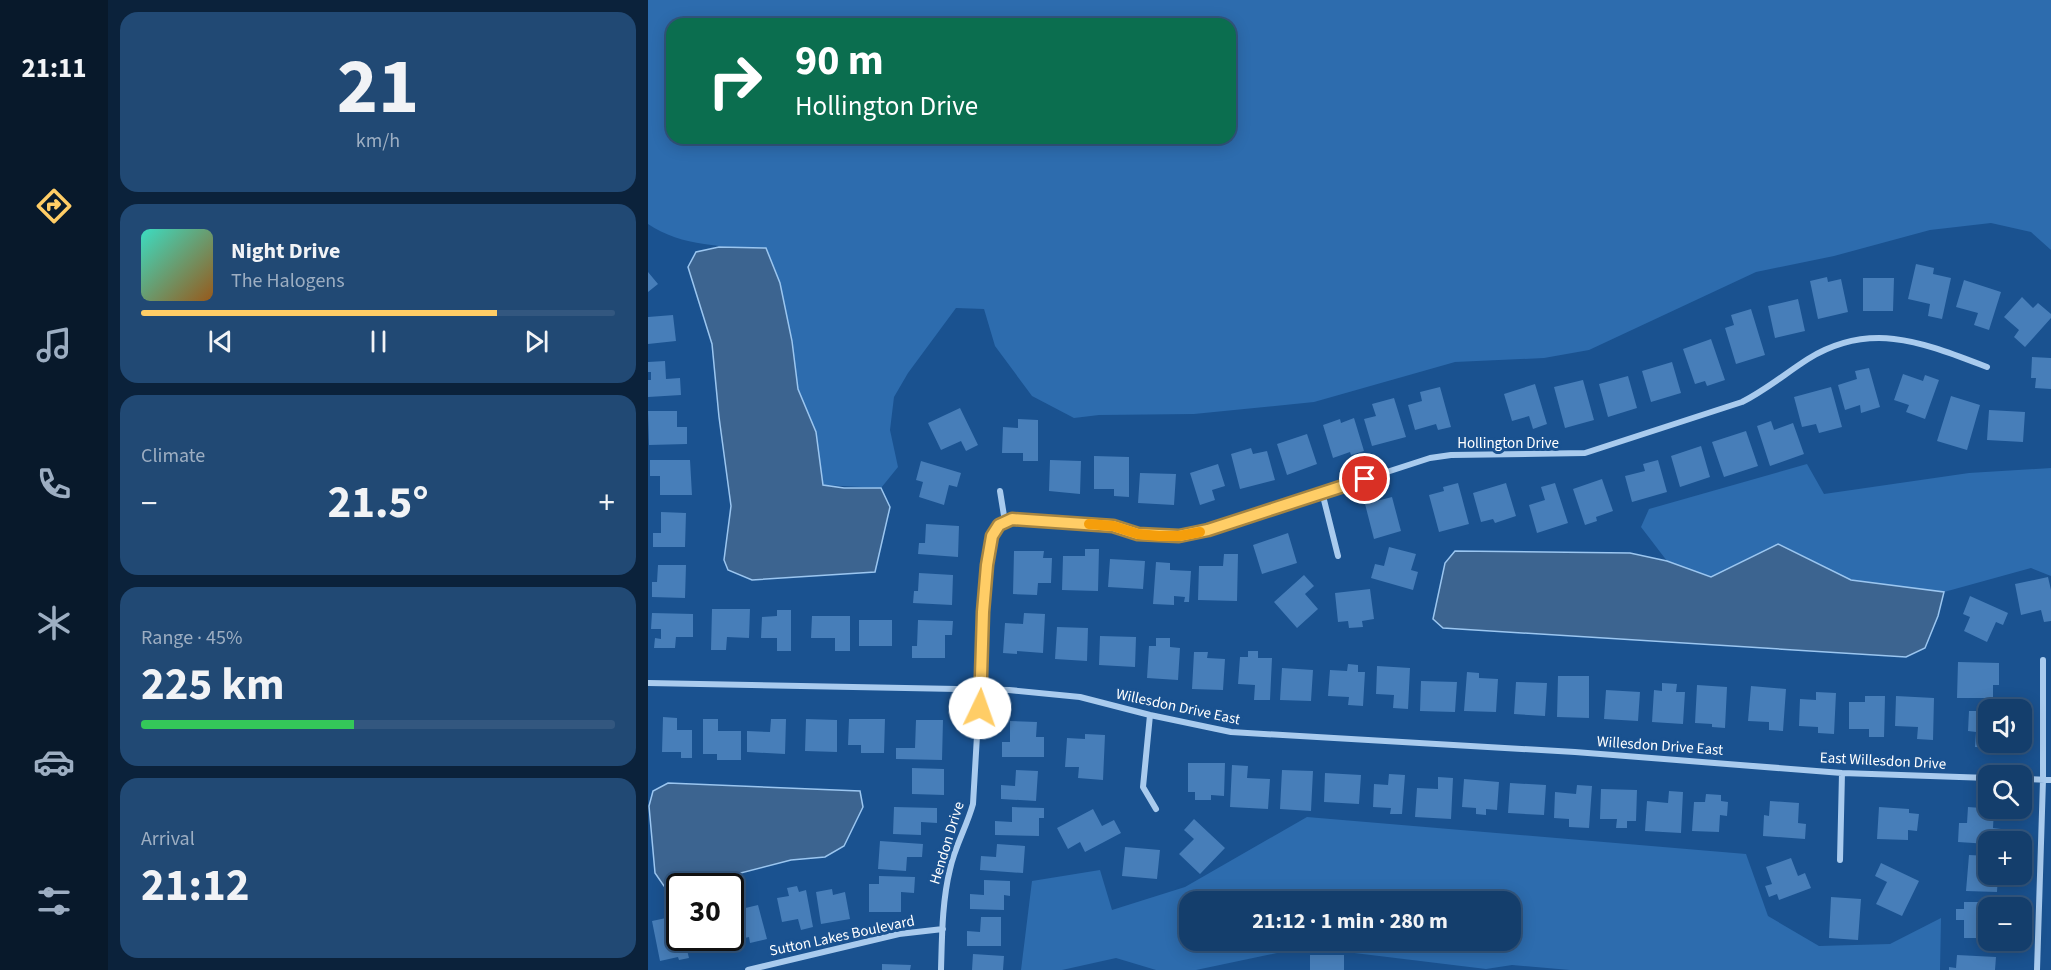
<!DOCTYPE html>
<html lang="en">
<head>
<meta charset="utf-8">
<style>
  :root { --surface:#143e6c; --page:#214974; --text:#f1f3f6; --muted:#9daec2; --line:#33577f; --accent:#ffcd66 }
  body { margin:0; font-family:"Source Sans 3",sans-serif; background:var(--page); color:var(--text); height:100vh; display:flex; flex-direction:column; font-size:22px; white-space:nowrap }
  * { box-sizing:border-box; margin:0 }
  p { font-size:20px; color:var(--muted) }
  .icon { flex:none; width:33px; height:33px; fill:none; stroke:currentColor; stroke-width:2; stroke-linecap:round; stroke-linejoin:round }
  .map { position:relative; flex:1; overflow:hidden }
  .sheet { display:flex; flex-direction:column; gap:12px; padding:12px; background:#0b223b; width:540px }
  .sheet>* { flex:none }
  .banner { position:absolute; left:18px; top:18px; width:570px; height:126px; border-radius:18px; box-shadow:0 3px 15px #0003,0 0 0 2px var(--line); background:#0b6e4f; color:#fff; overflow:hidden }
  .buttons { position:absolute; left:1330px; top:699px; display:grid; gap:12px }
  .buttons a { display:grid; place-items:center; width:54px; height:54px; border-radius:12px; background:var(--surface); box-shadow:0 3px 15px #0003,0 0 0 2px var(--line); font-size:30px }
  .speed { position:absolute; left:18px; top:873px; display:flex; gap:12px; font-size:30px; font-weight:700; text-align:center }
  .speed>* { display:grid; place-content:center; width:78px; height:78px; border-radius:50%; background:var(--surface); box-shadow:0 3px 15px #0003,0 0 0 2px var(--line); line-height:1 }
  .speed .limit { border:3px solid #111; border-radius:9px; background:#fff; color:#111 }
  .pin { position:absolute; display:grid; place-items:center; width:51px; height:51px; color:#fff; margin:-26px; border:3px solid #fff; border-radius:50%; box-shadow:0 2px 6px #0007 }
  .me { position:absolute; width:66px; margin:-33px; rotate:3deg; stroke-linejoin:round; filter:drop-shadow(0 0 4px #0008) }
  .turn { display:flex; align-items:center; gap:21px; height:126px; padding:0 30px; font-size:27px }
  .turn .icon { width:78px; height:78px; stroke-width:2.5 }
  .turn b { display:block; font-size:42px; line-height:51px }
  .big { font-size:45px; font-weight:700; line-height:1.1 }
  .sheet .tile { flex:1; display:flex; flex-direction:column; justify-content:center; gap:9px; min-width:0; padding:0 21px; border-radius:18px; background:var(--page) }
  .sheet .dial { align-items:center; gap:0 }
  .dial b { font-size:78px; line-height:1 }
  .song { display:flex; align-items:center; gap:18px }
  .cover { width:72px; height:72px; border-radius:9px; background:linear-gradient(135deg,hsl(170 70% 55%),hsl(30 70% 35%)) }
  .played { height:6px; border-radius:3px; background:linear-gradient(90deg,var(--accent) 75%,var(--line) 75%) }
  .keys { display:flex; justify-content:space-around; direction:ltr }
  .heat { display:flex; justify-content:space-between; align-items:center; font-size:33px; direction:ltr }
  .charge { height:9px; border-radius:4px; background:linear-gradient(90deg,#34c759 45%,var(--line) 0) }
  .trip { position:absolute; left:531px; top:891px; width:342px; height:60px; border-radius:18px; background:var(--surface); box-shadow:0 3px 15px #0003,0 0 0 2px var(--line); font-weight:700; line-height:60px; text-align:center }
  main { display:flex; flex:1; min-height:0 }
  .menu { display:flex; flex-direction:column; width:108px; justify-content:space-around; align-items:center; background:#08192b; color:var(--muted) }
  .menu .icon { width:42px; height:42px }
  .menu .selected { color:var(--accent) }
  .menu b { font-size:27px; color:var(--text) }
  .map>svg:first-child { display:block }
</style>
</head>
<body>
<main>
<nav class="menu">
<b>21:11</b>
<svg class="icon selected" aria-label="directions" viewBox="0 0 24 24"><path d="M12 3l9 9-9 9-9-9zM9 14v-3h6M13 9l2 2-2 2"/></svg>
<svg class="icon" aria-label="music" viewBox="0 0 24 24"><path d="M9 18V5l10-2v13"/><circle cx="6" cy="18" r="3"/><circle cx="16" cy="16" r="3"/></svg>
<svg class="icon" aria-label="phone" viewBox="0 0 24 24"><path d="M5 4h4l2 5-3 2q2 4 5 5l2-3 5 2v4C11 20 4 13 5 4z"/></svg>
<svg class="icon" aria-label="climate" viewBox="0 0 24 24"><path d="M12 3v18M4 7l16 10M4 17L20 7"/></svg>
<svg class="icon" aria-label="car" viewBox="0 0 24 24"><path d="M5 17H2v-5l4-1 3-4h7l3 4 3 1v5h-3M9 17h6M6 11h13"/><circle cx="7" cy="17" r="2"/><circle cx="17" cy="17" r="2"/></svg>
<svg class="icon" aria-label="filters" viewBox="0 0 24 24"><path d="M4 7h16M4 17h16"/><circle cx="9" cy="7" r="2"/><circle cx="15" cy="17" r="2"/></svg>
</nav>
<section class="sheet">
<div class="tile dial"><b>21</b><p>km/h</p></div>
<div class="tile">
<div class="song"><i class="cover"></i><div><b>Night Drive</b><p>The Halogens</p></div></div>
<div class="played"></div>
<div class="keys"><svg class="icon" aria-label="previous" viewBox="0 0 24 24"><path d="M18 5L8 12l10 7zM5 5v14"/></svg><svg class="icon" aria-label="pause" viewBox="0 0 24 24"><path d="M8 5v14M16 5v14"/></svg><svg class="icon" aria-label="next" viewBox="0 0 24 24"><path d="M6 5l10 7-10 7zM19 5v14"/></svg></div>
</div>
<div class="tile"><p>Climate</p>
<div class="heat"><a>−</a><b class="big">21.5°</b><a>+</a></div>
</div>
<div class="tile"><p>Range · 45%</p><b class="big">225 km</b><div class="charge"></div></div>
<div class="tile"><p>Arrival</p><b class="big">21:12</b></div>
</section>
<div class="map">
<svg width="1403" height="970" viewBox="0 0 1403 970">
  <rect width="100%" height="100%" fill="#1a5290"/>
  <path fill="#2d6cae" fill-rule="evenodd" d="M0,0H1403V250L1383,232L1343,223L1282,230L1186,256L1108,272L941,350L896,358L807,362L666,402L546,414L451,415L426,418L384,396L347,346L336,309L308,308L260,373L246,397L242,430L250,467L233,488L175,485L168,432L150,389L144,341L132,283L118,248C79,247 34,247 0,224ZM24,24H582V138H24Z
    M1159,464L1176,494L1321,473L1403,468V576L1383,568L1296,592L1203,580L1131,544L1063,577L1019,561L993,527L1001,509Z
    M659,817L1098,854L1120,916L1171,946L1242,944L1293,918L1292,970H922L864,965L838,969L657,947L548,970H508L468,958L414,970H373L384,881L452,870L464,910L537,887ZM542,902H862V940H542Z"/>
  <path fill="#3c6490" stroke="#9bc6f0" stroke-width="1.5" d="M71,247L118,248L132,283L144,341L150,389L168,432L175,485L196,488H233L242,507L227,572L104,580L80,570L76,560L83,506L71,417L64,344L40,267L48,252Z
    M1130,544L1203,580L1296,592L1290,616L1277,648L1258,657L795,628L785,619L797,563L807,551L982,553L1019,561L1063,577Z
    M20,783L212,791L215,807L196,846L177,857L143,860L42,886H16L7,873L1,806L5,791Z"/>
  <path fill="#477eb9" d="M1268,264L1286,268L1285,274L1303,278L1294,319L1280,316L1282,304L1260,299Z
    M0,272L10,284L0,292Z
    M1179,277L1180,282L1193,279L1200,312L1170,319L1162,281Z
    M1215,278H1246L1245,311H1215Z
    M1316,280L1353,292L1341,330L1326,325L1330,313L1308,307Z
    M1374,297L1385,308L1390,303L1403,314V318L1377,347L1366,337L1371,330L1356,317Z
    M1150,299L1157,331L1127,338L1120,306Z
    M1103,309L1117,355L1088,364L1077,328L1086,325L1083,315Z
    M25,315L28,341L0,344V317Z
    M1063,339L1077,380L1059,386L1057,381L1047,384L1035,349Z
    M1384,357L1403,358V389L1387,388L1388,378H1383Z
    M17,361L18,379L32,378L33,395L0,397V380H3V372H0V362Z
    M1024,362L1033,393L1003,402L994,371Z
    M1221,368L1232,407L1213,413L1212,405L1197,410L1190,385L1209,379L1207,371Z
    M1255,374L1275,381L1277,375L1291,380L1277,419L1258,412L1261,405L1246,400Z
    M980,376L989,408L960,417L951,384Z
    M935,380L946,420L917,428L906,387Z
    M887,384L899,424L885,429L881,416L864,421L856,394Z
    M792,387L803,427L790,430L788,424L767,430L760,405L774,401L772,392Z
    M1183,387L1194,427L1171,433L1168,424L1154,427L1146,397Z
    M1303,396L1332,405L1319,450L1289,441Z
    M746,398L758,437L724,446L716,419L728,416L724,404Z
    M312,408L330,445L318,451L313,441L293,450L280,423Z
    M1341,410L1377,412L1375,442L1339,440Z
    M0,411H29V427H39V444L1,445Z
    M706,418L716,451L703,455L702,452L685,458L675,425L692,419L693,423Z
    M370,419L390,420V461H375V453H354L355,427L370,428Z
    M1123,421L1126,430L1145,423L1156,454L1122,466L1109,426Z
    M1098,431L1110,466L1076,477L1064,442Z
    M659,434L669,464L639,475L629,444Z
    M1053,446L1062,477L1032,487L1023,456Z
    M603,448L605,454L619,451L627,480L592,489L583,454Z
    M446,456L481,457V497L466,496V489H446Z
    M2,460H42L44,495H12V476H2Z
    M402,460L433,461L432,494L401,491Z
    M1010,460L1019,492L984,502L977,476L997,471L995,464Z
    M273,461L313,473L309,487L301,485L296,505L271,497L275,482L268,480Z
    M570,464L577,486L564,490L567,500L552,505L542,473Z
    M492,473L528,474L526,505L490,503Z
    M954,479L965,511L948,517L949,521L937,525L925,489Z
    M810,483L821,524L791,532L781,495L796,491L795,487Z
    M858,483L868,516L847,523L845,519L833,522L825,493Z
    M907,483L920,523L889,533L881,505L897,500L893,487Z
    M744,497L753,531L726,539L717,504Z
    M13,512L38,513L37,547H5V533H13Z
    M278,524L311,526L310,557L270,554L271,543H277Z
    M640,533L649,563L614,574L605,545Z
    M741,547L768,554L763,570L770,572L765,590L723,578L727,564L736,566Z
    M437,549H451L450,591L414,590L415,556H437Z
    M366,551H396L395,558H404L403,583H390L389,595L365,594Z
    M576,554H590L589,601L550,600L551,566H575Z
    M462,559L497,561L495,589L460,587Z
    M508,562L522,563V570L543,571L541,602H536L537,597L526,596V605L505,604Z
    M10,565H38L37,598L4,597V582H9Z
    M271,573L305,575L304,605L265,603L266,591H270Z
    M656,575L666,586L657,594L670,609L649,628L626,602Z
    M1400,577L1403,590V621L1396,622L1393,610L1373,615L1367,584Z
    M722,589L726,619L714,621L715,627L701,628L700,621L690,622L687,593Z
    M1322,596L1360,613L1355,625L1348,622L1339,642L1316,631L1322,617L1315,614Z
    M64,609H102L101,638L79,637L78,650H63Z
    M129,610H143V651H129V638H113L114,617L129,616Z
    M4,613L45,614V637H28L27,648H6L7,638L13,639V629H3Z
    M376,613L397,614L395,653L369,651V654L355,653L357,623L375,624Z
    M164,616H202V651H187V638H163Z
    M211,620H244V646H211Z
    M270,620L305,621L304,635H297V658H264V646H269Z
    M409,627L440,628L439,661L407,659Z
    M452,636L488,637L487,667L451,665Z
    M508,638H522V647L532,648L530,680L499,678L501,646H508Z
    M600,651H610V658H624L622,700H606L607,685L590,684L592,657H600Z
    M546,652H560L559,658L577,659L575,690L544,689Z
    M1310,662L1351,663V685H1345V698H1309Z
    M700,664L710,665V672H717L715,706L700,705L701,697L680,696L682,670L699,671Z
    M729,666L762,668L760,709L745,708L746,695L728,694Z
    M634,668L665,670L663,701L632,700Z
    M819,672L831,673V678L850,679L848,712L816,711Z
    M910,676H941V718L909,717Z
    M773,681L809,682L807,712L772,711Z
    M868,682L899,683L897,716L866,714Z
    M1014,683L1029,684L1028,692H1037L1035,724L1004,722L1006,690L1014,691Z
    M1049,685L1079,687L1077,728L1064,727V724L1047,723Z
    M1103,686L1138,689L1135,731L1121,730V722L1100,721Z
    M958,690L992,692L990,721L956,719Z
    M1168,692L1188,693L1186,734L1170,733V727L1151,726L1152,699L1168,700Z
    M1217,696H1237L1236,737H1221V729H1201V702H1217Z
    M1248,696L1286,698L1285,740L1269,739L1270,727L1247,726Z
    M1321,711H1341V742H1354V748L1327,747L1328,732L1320,731Z
    M15,717L29,718V730H44V758H33V752H14Z
    M55,719H70V731H93V760H69V754H55Z
    M123,719H138L137,754L99,752V731L122,732Z
    M158,719L189,720V752L157,751Z
    M201,719H237L236,753H213V745H200Z
    M268,720H295L294,760L248,759V748H267Z
    M362,721L389,722L388,737H396V757H354V742H362Z
    M437,734L457,735L455,780L430,778L431,767H417L419,738L437,739Z
    M540,763H577L576,796L563,795V800H547V792H540Z
    M584,765L600,766L599,778L622,779L620,809L582,807Z
    M264,768L296,769V795L264,794Z
    M368,770L390,771L388,801L353,799V785L367,786Z
    M634,770L665,771L663,811L632,809Z
    M677,773L713,775L711,804L676,802Z
    M741,774L757,775L754,814H742L743,808L725,807L726,784L740,785Z
    M790,777L805,778L803,819L767,817L769,788L790,789Z
    M816,779L851,782L849,810L838,809V815L828,814V808L814,807Z
    M862,783L898,785L896,815L860,813Z
    M929,785L944,786L941,828L921,827V819L906,818L907,792L928,794Z
    M953,789L989,790L988,821H979V828H968L969,819H952Z
    M1021,791L1035,792L1033,833L997,831L999,801L1020,803Z
    M1058,794L1073,795V801L1080,802L1079,816L1072,815L1071,832L1044,831L1046,802H1057Z
    M1122,801L1151,803L1150,823L1158,824L1157,839L1115,836L1116,815L1121,816Z
    M246,807L289,808V823L273,822V835L245,834Z
    M364,807L396,808V818H391V836L347,835V821L364,822Z
    M1231,807L1261,809V813L1271,814L1269,831L1260,830V840L1229,839Z
    M1320,807L1346,809L1345,828L1353,829L1352,842H1341V844L1310,842L1311,823H1319Z
    M445,809L454,826L466,820L473,833L437,852L432,842L420,849L409,828Z
    M546,819L577,848L552,874L531,854L546,839L536,830Z
    M232,841L275,844L274,857H259L258,871L230,869Z
    M349,844L377,846L375,873L332,870L333,856L348,857Z
    M477,847L512,850L509,879L474,876Z
    M1321,855L1341,856V874H1350L1349,892L1318,891Z
    M1143,858L1150,876L1157,873L1163,888L1131,900L1129,894L1121,897L1117,886L1124,884L1118,867Z
    M1233,863L1271,881L1254,916L1228,904L1239,882L1227,876Z
    M231,876L267,877L266,893L253,892V912H221V884H231Z
    M336,880L362,881V896L356,895V910L322,909V894L336,895Z
    M149,886L151,892L158,890L165,927L153,930L150,919L134,922L129,898L141,896L139,888Z
    M184,889L185,895L197,892L202,919L173,924L168,892Z
    M1183,897L1213,899L1210,940L1181,938Z
    M1316,902H1350V908H1341V938H1316V920H1308V909H1316Z
    M110,905L119,939L102,943L101,937L92,939L85,911Z
    M32,915V938H36L41,958L31,960L30,957L12,961L4,921Z
    M333,917H353V946H319V931L332,932Z
    M64,938H78L81,948L67,951Z
    M325,954L356,956L355,970H324Z
    M662,955H696V970H662Z
    M1309,955L1348,957L1347,970H1301V967L1308,968Z
    M234,964L263,965L262,970H234Z"/>
  <g fill="none" stroke-linecap="round" stroke-linejoin="round">
    <path stroke="#a9cbee" stroke-width="6" d="M352,491L357,522
      M674,492L690,556
      M0,683L361,690L432,697L502,715L583,732L927,752L1194,773L1341,778
      M502,715L495,787L508,809
      M1374,779L1403,780
      M1192,860L1194,773
      M100,970L251,934L295,929
      M293,970C294,936 294,902 302,869C307,846 319,826 325,804L339,565C343,542 341,530 364,519L465,526L490,534L511,536H531L560,530L782,458L803,455L937,453L1094,402C1118,390 1138,373 1160,359C1223,320 1276,343 1339,367
      M1389,970L1395,780V660"/>
  </g>
  <g fill="none" stroke-linecap="round" stroke-linejoin="round">
    <g stroke="#a68542" stroke-width="15">
      <path id="route" d="M332,708L335,612L339,565L344,536L351,525L364,519L465,526L490,534L531,536L560,530L717,479"/>
    </g>
    <use href="#route" stroke="#ffcd66" stroke-width="10"/>
    <path stroke="#f59e0b" stroke-width="10" d="M441,524L465,526L490,534L511,536H531L552,532"/>
  </g>
  <g text-anchor="middle" dominant-baseline="central" stroke-width="6" stroke-linejoin="round" paint-order="stroke">
    <g font-size="15" fill="#fff" stroke="#1a5290">
      <text x="860" y="443">Hollington Drive</text>
      <text transform="translate(530 707) rotate(12)">Willesdon Drive East</text>
      <text transform="translate(1012 746) rotate(4)">Willesdon Drive East</text>
      <text transform="translate(1235 761) rotate(3)">East Willesdon Drive</text>
      <text transform="translate(299 843) rotate(-73)">Hendon Drive</text>
      <text transform="translate(194 936) rotate(-12)">Sutton Lakes Boulevard</text>
    </g>
  </g>
</svg>
<div class="buttons">
<a><svg class="icon" aria-label="sound" viewBox="0 0 24 24"><path d="M4 9h4l5-4v14l-5-4H4zM17 9q2 3 0 6"/></svg></a>
<a><svg class="icon" aria-label="search" viewBox="0 0 24 24"><circle cx="10" cy="10" r="6"/><path d="M15 15l6 6"/></svg></a>
<a>+</a>
<a>−</a>
</div>
<div class="speed"><div class="limit">30</div></div>
<div class="pin" style="left:717px;top:479px;background:#d93025"><svg class="icon" aria-label="arrive" viewBox="0 0 24 24"><path d="M6 21V4h12l-3 4 3 4H6"/></svg></div>
<svg class="me" style="left:332px;top:708px" viewBox="-20 -20 40 40"><circle r="19" fill="#fff"/><path d="M0-13L10 11 0 6-10 11z" fill="#ffcd66"/></svg>
<div class="trip">21:12 · 1 min · 280 m</div>
<div class="banner">
<div class="turn"><svg class="icon" aria-label="right" viewBox="0 0 24 24"><path d="M7 20v-9h11M14 6l5 5-5 5"/></svg><div><b>90 m</b>Hollington Drive</div></div>
</div>
</div>
</main>
</body>
</html>
